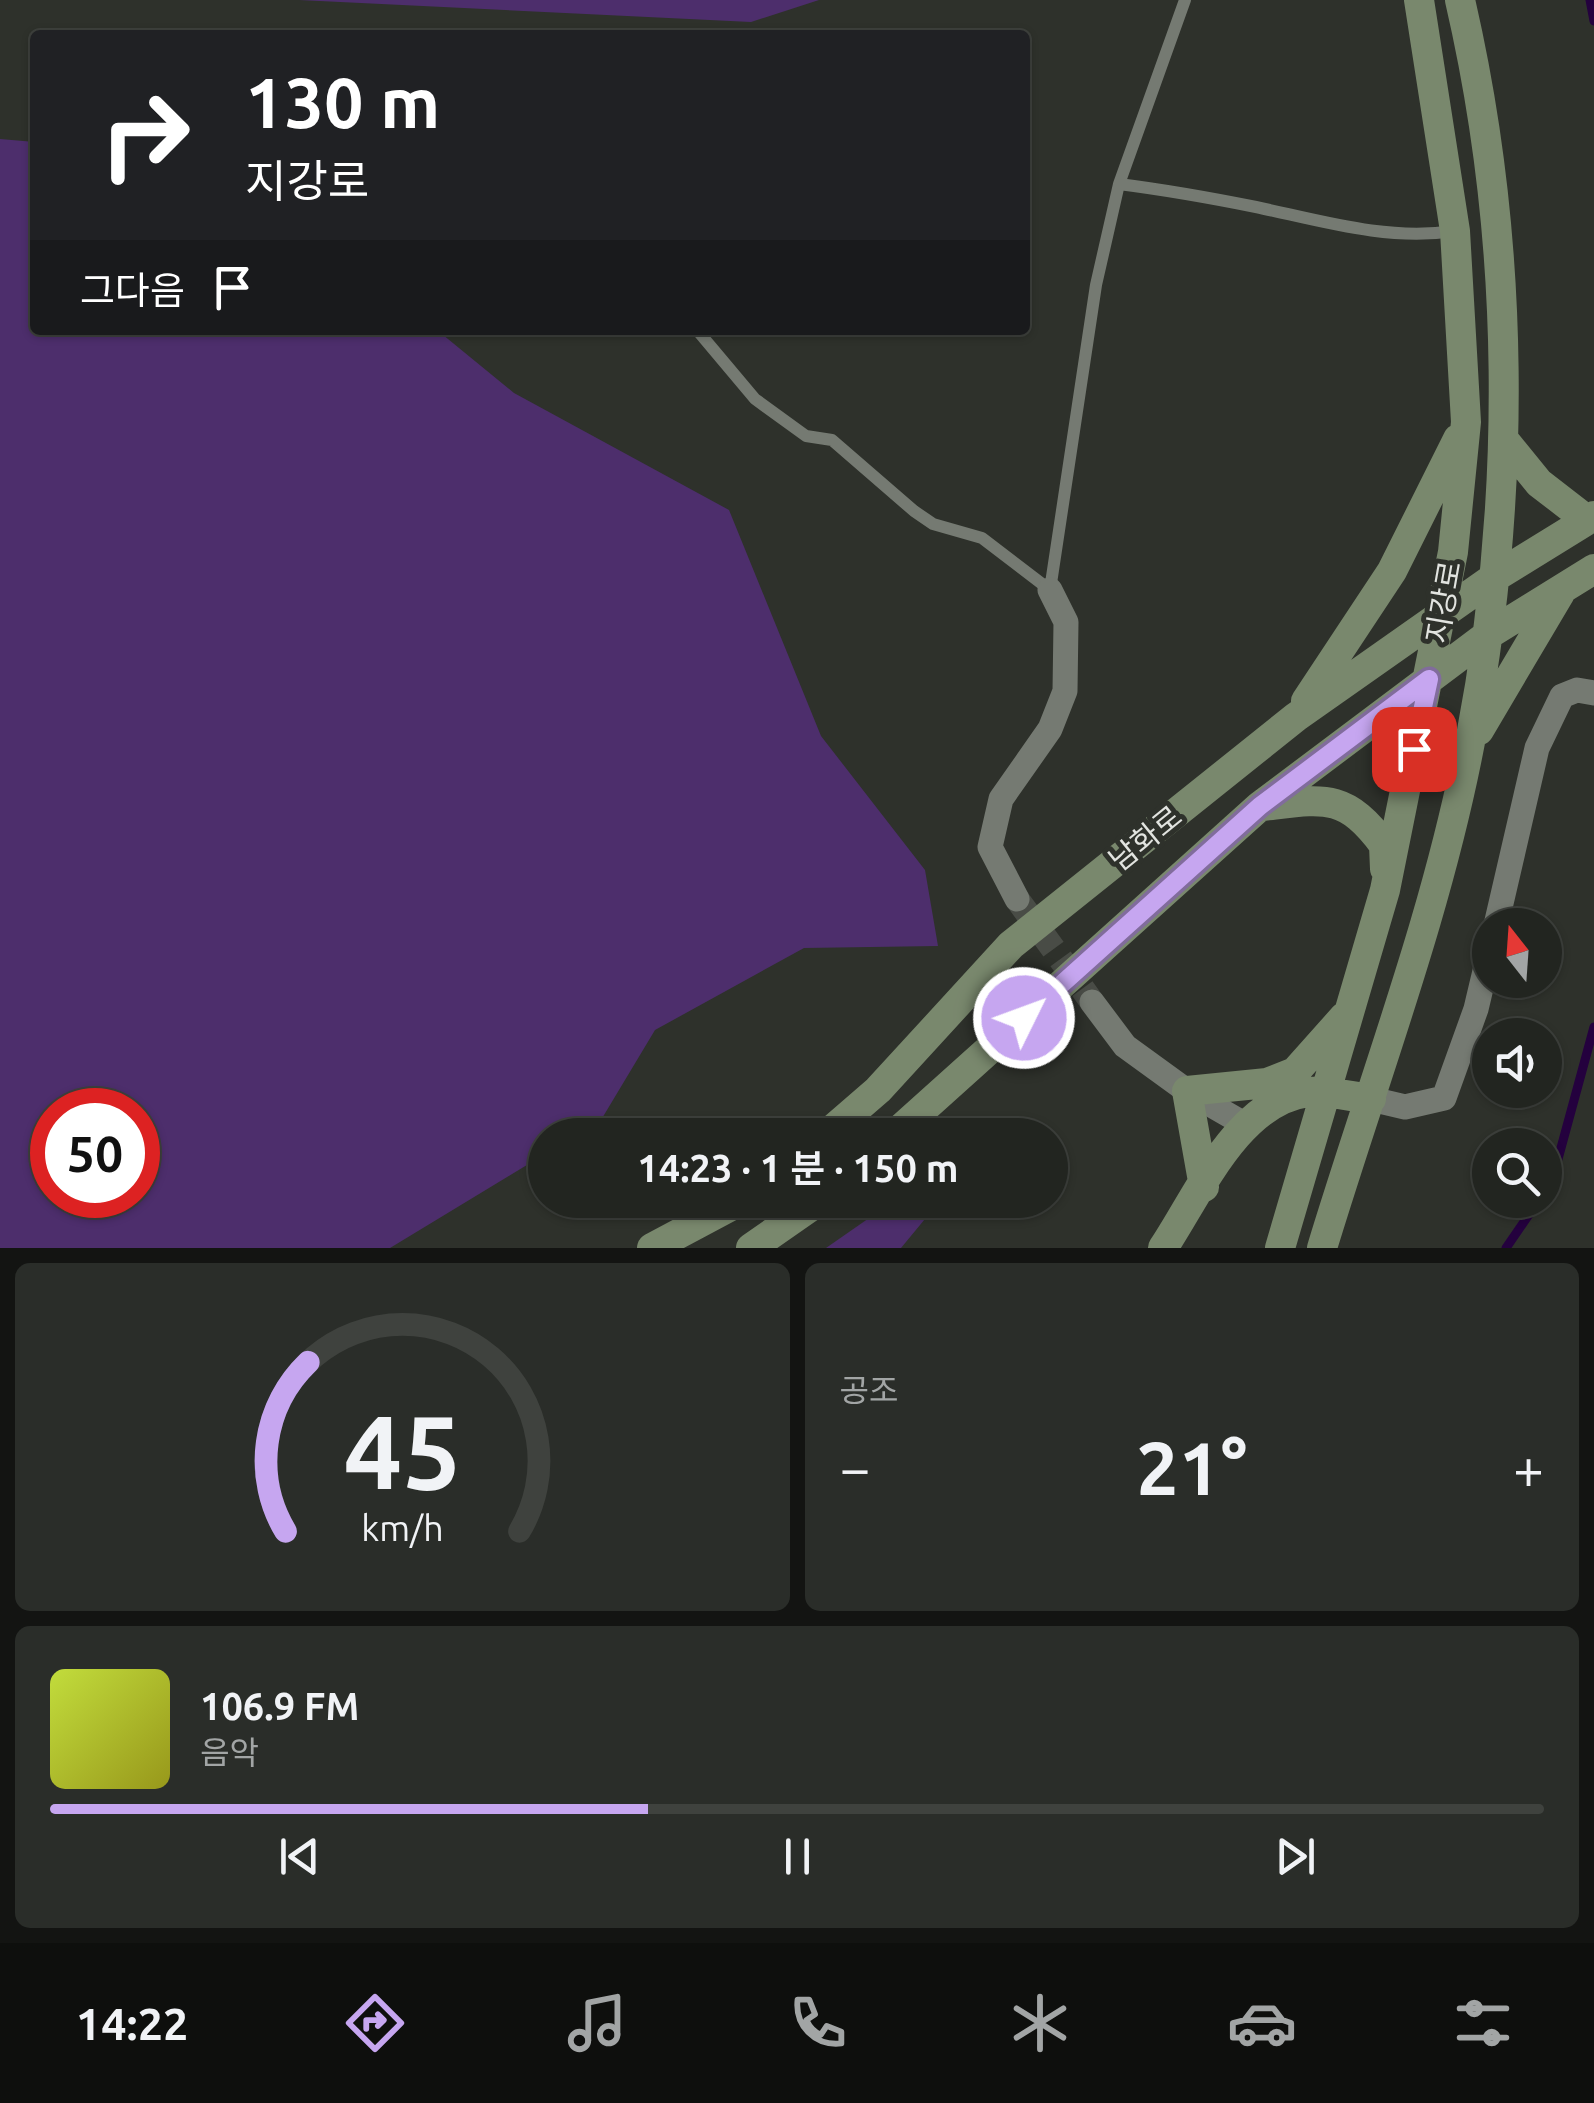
<!DOCTYPE html>
<html lang="ko">
<head>
<meta charset="utf-8">
<style>
  :root { --surface:#222520; --page:#2a2d29; --text:#f1f3f6; --muted:#a2a5a5; --line:#3f423e; --accent:#c6a6f0 }
  body { margin:0; font-family:Ubuntu,"Noto Sans KR",sans-serif; background:var(--page); color:var(--text); height:100vh; display:flex; flex-direction:column; font-size:38px; white-space:nowrap }
  * { box-sizing:border-box; margin:0 }
  p { font-size:32px; color:var(--muted) }
  .icon { flex:none; width:55px; height:55px; fill:none; stroke:currentColor; stroke-width:2; stroke-linecap:round; stroke-linejoin:round }
  .map { position:relative; height:1248px; overflow:hidden }
  .drawer { display:flex; flex-direction:column; gap:15px; padding:15px; background:#131412; flex:1 }
  .drawer>* { flex:none }
  .hud { position:absolute; left:30px; top:30px; width:1000px; height:305px; border-radius:10px; box-shadow:0 2px 8px #0004,0 0 0 2px var(--line); background:#202124; color:#fff; overflow:hidden }
  .needle { width:65px; rotate:343deg }
  .tools { position:absolute; left:1472px; top:908px; display:grid; gap:20px }
  .tools a { display:grid; place-items:center; width:90px; height:90px; border-radius:50%; background:var(--surface); box-shadow:0 2px 8px #0004,0 0 0 2px var(--line); font-size:50px }
  .speed { position:absolute; left:30px; top:1088px; display:flex; gap:20px; font-size:50px; font-weight:700; text-align:center }
  .speed>* { display:grid; place-content:center; width:130px; height:130px; border-radius:50%; background:var(--surface); box-shadow:0 2px 8px #0004,0 0 0 2px var(--line); line-height:1 }
  .speed .limit { border:15px solid #d22; background:#fff; color:#111 }
  .pin { position:absolute; display:grid; place-items:center; width:85px; height:85px; color:#fff; margin:-42px; border-radius:20px; box-shadow:0 5px 15px #0006 }
  .me { position:absolute; width:110px; margin:-55px; rotate:48deg; stroke-linejoin:round; filter:drop-shadow(0 0 8px #0008) }
  .turn { display:flex; align-items:center; gap:35px; height:210px; padding:0 50px; font-size:45px }
  .turn .icon { width:130px; height:130px; stroke-width:2.5 }
  .turn b { display:block; font-size:70px; line-height:85px }
  .then { display:flex; align-items:center; height:95px; padding:0 50px; background:#0003; gap:20px; font-size:38px }
  .big { font-size:75px; font-weight:600; line-height:1.1 }
  .drawer .tile { flex:1; display:flex; flex-direction:column; justify-content:center; gap:15px; min-width:0; padding:0 35px; border-radius:15px; background:var(--page) }
  .drawer .dial { align-items:center; gap:0 }
  .dial svg { height:260px; overflow:visible; fill:none; stroke:var(--line); stroke-width:7; stroke-linecap:round; text-anchor:middle }
  .dial text { fill:var(--text); stroke:none }
  .song { display:flex; align-items:center; gap:30px }
  .cover { width:120px; height:120px; border-radius:15px; background:linear-gradient(135deg,hsl(70 70% 55%),hsl(60 70% 35%)) }
  .played { height:10px; border-radius:5px; background:linear-gradient(90deg,var(--accent) 40%,var(--line) 40%) }
  .keys { display:flex; justify-content:space-around; direction:ltr }
  .heat { display:flex; justify-content:space-between; align-items:center; font-size:55px; direction:ltr }
  .drawer .tiles { flex:1; display:grid; gap:15px; grid-template-columns:1fr 1fr }
  .tile:last-child { grid-column:span 2 }
  .trip { position:absolute; left:528px; top:1118px; width:540px; height:100px; border-radius:50px; background:var(--surface); box-shadow:0 2px 8px #0004,0 0 0 2px var(--line); font-weight:600; line-height:100px; text-align:center }
  .dock { display:flex; height:160px; justify-content:space-around; align-items:center; background:#0e0f0d; color:var(--muted) }
  .dock .icon { width:70px; height:70px }
  .dock .selected { color:var(--accent) }
  .dock b { font-size:45px; color:var(--text) }
  .map>svg:first-child { display:block }
</style>
</head>
<body>
<div class="map">
<svg width="1594" height="1248" viewBox="0 0 1594 1248">
  <rect width="100%" height="100%" fill="#2e312b"/>
  <path fill="#4d2e6c" fill-rule="evenodd" d="M299,0H819L751,22Z
    M0,139L35,142V330H437L514,393L729,510L821,736L925,870L938,946L804,948L655,1030L601,1120L575,1135H545V1154L390,1248H0ZM52,1110H138V1195H52Z
    M895,1200L939,1202L901,1248H826Z"/>
  <g fill="none" stroke-linecap="round" stroke-linejoin="round">
    <path stroke="#24013e" stroke-width="9" d="M1590,0L1594,21
      M1545,1191L1552,1181L1594,1027
      M1506,1248L1539,1200"/>
    <path stroke="#494c46" stroke-width="25" stroke-dasharray="25 12" stroke-linecap="butt" d="M1017,899L1092,1002"/>
    <path stroke="#757a72" stroke-width="12" d="M1119,184L1185,0
      M697,330L755,399L806,436L832,440L914,511L933,524L982,538L1050,590
      M1050,590L1096,285L1119,184C1166,190 1211,198 1256,207C1322,221 1387,241 1454,231"/>
    <path stroke="#757a72" stroke-width="25" d="M1017,899L990,847L1001,799L1050,729L1065,691L1066,622L1050,590
      M1496,925L1537,748L1562,696L1577,690L1594,693
      M1092,1002L1125,1046L1187,1091L1246,1125
      M1371,1099L1405,1107L1444,1098L1476,1009L1490,950"/>
    <path stroke="#79886d" stroke-width="30" d="M1504,440L1539,483L1587,520
      M1306,701L1392,571L1458,439
      M1479,730L1560,593
      M1263,806C1323,799 1345,792 1384,845L1385,869
      M826,1135L878,1090L1011,945L1296,717L1495,577L1594,516
      M894,1135L1260,806L1489,634L1594,569
      M1204,1187L1187,1091L1267,1083L1295,1072L1344,1017
      M652,1248L742,1200
      M751,1248L820,1200
      M1163,1248C1198,1196 1237,1101 1308,1092C1327,1090 1352,1097 1371,1099
      M1280,1248L1385,890L1453,552L1466,422L1455,231L1419,0
      M1322,1248C1373,1080 1437,915 1470,742C1517,499 1516,242 1460,0"/>
  </g>
  <g fill="none" stroke-linecap="round" stroke-linejoin="round">
    <g stroke="#816c9c" stroke-width="25">
      <path id="route" d="M1024,1018L1260,806L1429,679L1414,749"/>
    </g>
    <use href="#route" stroke="#c6a6f0" stroke-width="18"/>
  </g>
  <g text-anchor="middle" dominant-baseline="central" stroke-width="10" stroke-linejoin="round" paint-order="stroke">
    <g font-size="30" fill="#e2e4e0" stroke="#2e312b">
      <text transform="translate(1443 602) rotate(-80)">지강로</text>
      <text transform="translate(1145 838) rotate(-39)">남화로</text>
    </g>
  </g>
</svg>
<div class="tools">
<a><svg class="needle" viewBox="-14 -14 28 28"><path d="M0-13l5 13h-10z" fill="#e53935"/><path d="M0 13l5-13h-10z" fill="#a2a5a5"/></svg></a>
<a><svg class="icon" aria-label="sound" viewBox="0 0 24 24"><path d="M4 9h4l5-4v14l-5-4H4zM17 9q2 3 0 6"/></svg></a>
<a><svg class="icon" aria-label="search" viewBox="0 0 24 24"><circle cx="10" cy="10" r="6"/><path d="M15 15l6 6"/></svg></a>
</div>
<div class="speed"><div class="limit">50</div></div>
<div class="pin" style="left:1414px;top:749px;background:#d93025"><svg class="icon" aria-label="arrive" viewBox="0 0 24 24"><path d="M6 21V4h12l-3 4 3 4H6"/></svg></div>
<svg class="me" style="left:1024px;top:1018px" viewBox="-20 -20 40 40"><circle r="17" fill="#c6a6f0" stroke="#fff" stroke-width="3"/><path d="M0-11L8 9 0 5-8 9z" fill="#fff"/></svg>
<div class="trip">14:23 · 1 분 · 150 m</div>
<div class="hud">
<div class="turn"><svg class="icon" aria-label="right" viewBox="0 0 24 24"><path d="M7 20v-9h11M14 6l5 5-5 5"/></svg><div><b>130 m</b>지강로</div></div>
<div class="then">그다음<svg class="icon" aria-label="arrive" viewBox="0 0 24 24"><path d="M6 21V4h12l-3 4 3 4H6"/></svg></div>
</div>
</div>
<section class="drawer">
<div class="tiles">
<div class="tile dial"><svg viewBox="0 0 100 80">
<path d="M14 69A42 42 0 1 1 86 69"/>
<path d="M14 69A42 42 0 0 1 21 17" stroke="#c6a6f0"/>
<text x="50" y="56" font-size="32" font-weight="700">45</text>
<text x="50" y="72" font-size="11">km/h</text>
</svg></div>
<div class="tile"><p>공조</p>
<div class="heat"><a>−</a><b class="big">21°</b><a>+</a></div>
</div>
<div class="tile">
<div class="song"><i class="cover"></i><div><b>106.9 FM</b><p>음악</p></div></div>
<div class="played"></div>
<div class="keys"><svg class="icon" aria-label="previous" viewBox="0 0 24 24"><path d="M18 5L8 12l10 7zM5 5v14"/></svg><svg class="icon" aria-label="pause" viewBox="0 0 24 24"><path d="M8 5v14M16 5v14"/></svg><svg class="icon" aria-label="next" viewBox="0 0 24 24"><path d="M6 5l10 7-10 7zM19 5v14"/></svg></div>
</div>
</div>
</section>
<nav class="dock">
<b>14:22</b>
<svg class="icon selected" aria-label="directions" viewBox="0 0 24 24"><path d="M12 3l9 9-9 9-9-9zM9 14v-3h6M13 9l2 2-2 2"/></svg>
<svg class="icon" aria-label="music" viewBox="0 0 24 24"><path d="M9 18V5l10-2v13"/><circle cx="6" cy="18" r="3"/><circle cx="16" cy="16" r="3"/></svg>
<svg class="icon" aria-label="phone" viewBox="0 0 24 24"><path d="M5 4h4l2 5-3 2q2 4 5 5l2-3 5 2v4C11 20 4 13 5 4z"/></svg>
<svg class="icon" aria-label="climate" viewBox="0 0 24 24"><path d="M12 3v18M4 7l16 10M4 17L20 7"/></svg>
<svg class="icon" aria-label="car" viewBox="0 0 24 24"><path d="M5 17H2v-5l4-1 3-4h7l3 4 3 1v5h-3M9 17h6M6 11h13"/><circle cx="7" cy="17" r="2"/><circle cx="17" cy="17" r="2"/></svg>
<svg class="icon" aria-label="filters" viewBox="0 0 24 24"><path d="M4 7h16M4 17h16"/><circle cx="9" cy="7" r="2"/><circle cx="15" cy="17" r="2"/></svg>
</nav>
</body>
</html>
